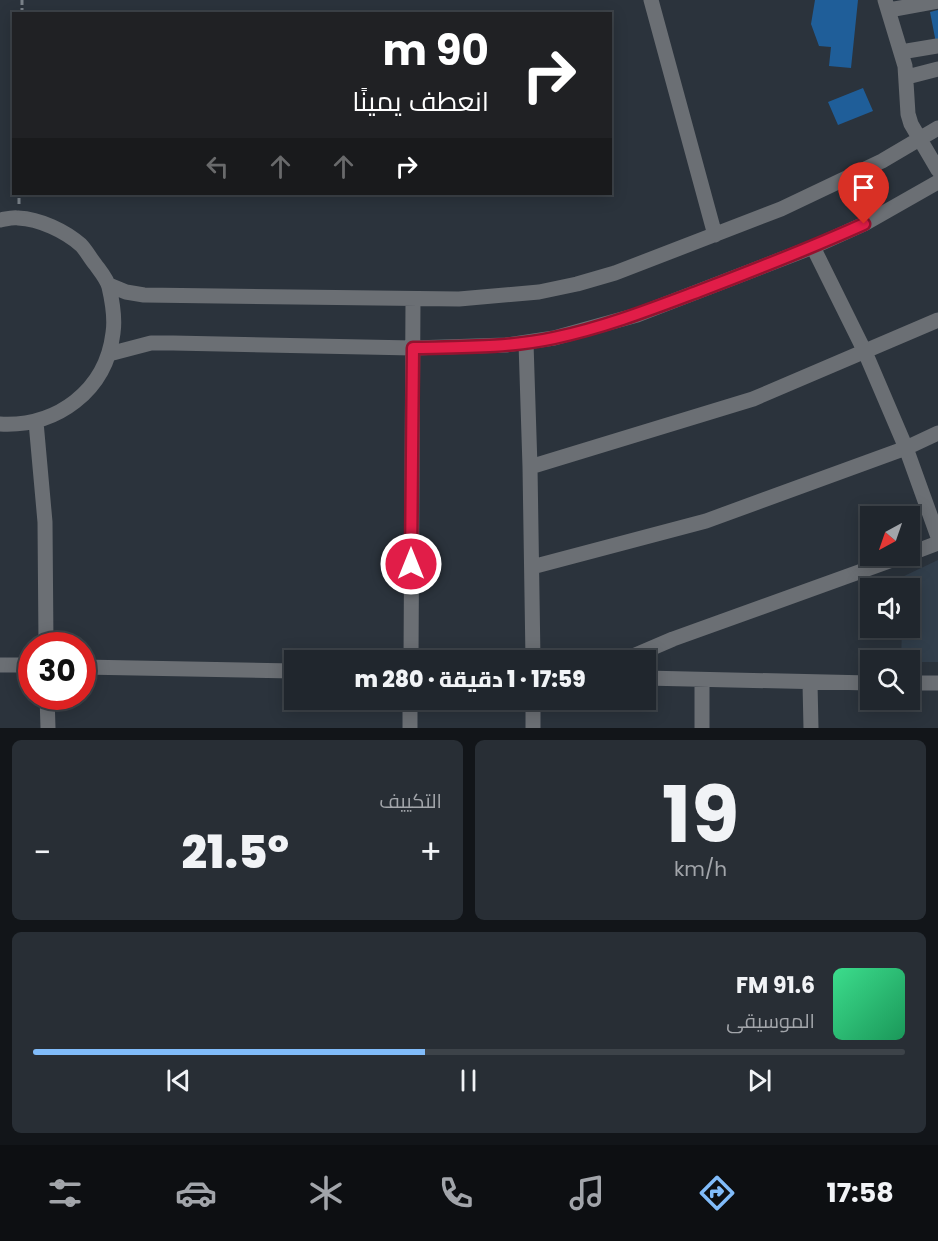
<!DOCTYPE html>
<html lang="ar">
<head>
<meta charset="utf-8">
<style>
  :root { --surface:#20262d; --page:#282e35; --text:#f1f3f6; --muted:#a2a5aa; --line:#3d4349; --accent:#81bcfa }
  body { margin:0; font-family:Poppins,Cairo,sans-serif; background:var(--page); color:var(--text); direction:rtl; height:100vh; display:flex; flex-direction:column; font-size:22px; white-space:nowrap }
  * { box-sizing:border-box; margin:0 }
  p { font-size:20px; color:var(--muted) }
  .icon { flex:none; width:33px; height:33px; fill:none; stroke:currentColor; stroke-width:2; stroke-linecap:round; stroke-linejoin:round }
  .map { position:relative; height:728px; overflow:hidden; direction:ltr }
  .side { display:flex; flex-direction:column; gap:12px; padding:12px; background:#121519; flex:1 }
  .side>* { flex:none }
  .guide { position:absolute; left:12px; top:12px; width:600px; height:183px; border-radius:0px; box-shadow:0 3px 15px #0003,0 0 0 2px var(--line); direction:rtl; background:#202124; color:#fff; overflow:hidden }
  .needle { width:39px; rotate:220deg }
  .tools { position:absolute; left:860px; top:506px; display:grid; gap:12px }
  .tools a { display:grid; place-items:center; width:60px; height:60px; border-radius:0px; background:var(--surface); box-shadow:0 3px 15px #0003,0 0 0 2px var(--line); font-size:30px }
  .speed { position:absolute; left:18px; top:632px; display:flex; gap:12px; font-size:30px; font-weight:700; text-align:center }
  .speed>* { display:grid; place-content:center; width:78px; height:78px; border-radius:50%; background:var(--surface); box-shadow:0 3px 15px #0003,0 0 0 2px var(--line); line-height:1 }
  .speed .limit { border:9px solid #d22; background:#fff; color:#111 }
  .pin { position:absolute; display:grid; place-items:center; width:51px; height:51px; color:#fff; margin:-62px -26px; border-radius:50% 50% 50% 0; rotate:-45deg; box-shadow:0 0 6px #0007 }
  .pin .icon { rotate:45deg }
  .me { position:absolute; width:66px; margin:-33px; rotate:0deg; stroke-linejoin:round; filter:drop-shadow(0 0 4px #0008) }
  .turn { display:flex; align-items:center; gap:21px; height:126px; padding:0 24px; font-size:27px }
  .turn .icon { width:78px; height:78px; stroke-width:2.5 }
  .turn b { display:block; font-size:42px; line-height:51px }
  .lanes { display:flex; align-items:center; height:57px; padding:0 24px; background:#0003; justify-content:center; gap:30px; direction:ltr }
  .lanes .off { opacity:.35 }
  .big { font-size:45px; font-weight:800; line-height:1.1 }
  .side .tile { flex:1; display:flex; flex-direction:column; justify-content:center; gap:9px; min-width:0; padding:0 21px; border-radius:9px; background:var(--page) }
  .side .dial { align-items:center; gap:0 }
  .dial b { font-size:78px; line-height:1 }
  .song { display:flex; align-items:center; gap:18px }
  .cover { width:72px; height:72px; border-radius:9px; background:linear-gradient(135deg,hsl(150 70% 55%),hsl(150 70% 35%)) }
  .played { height:6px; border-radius:3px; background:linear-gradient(90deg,var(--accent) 45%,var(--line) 45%) }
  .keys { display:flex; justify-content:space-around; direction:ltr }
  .heat { display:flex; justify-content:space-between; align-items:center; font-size:33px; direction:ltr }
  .side .tiles { flex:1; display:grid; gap:12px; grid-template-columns:1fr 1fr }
  .tile:last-child { grid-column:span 2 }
  .trip { position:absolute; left:284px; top:650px; width:372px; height:60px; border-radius:0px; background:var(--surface); box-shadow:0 3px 15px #0003,0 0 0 2px var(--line); font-weight:800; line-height:60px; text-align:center; direction:rtl }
  .menu { display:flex; height:96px; justify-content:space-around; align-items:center; background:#0d0f12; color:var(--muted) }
  .menu .icon { width:42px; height:42px }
  .menu .current { color:var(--accent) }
  .menu b { font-size:27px; color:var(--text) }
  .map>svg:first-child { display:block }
</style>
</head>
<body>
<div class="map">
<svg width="938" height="728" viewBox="0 0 938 728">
  <rect width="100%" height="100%" fill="#2b333c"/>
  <path fill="#323f4c" d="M938,560V662H909V660H901L902,627H909V588H902V577Z"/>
  <path fill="#1f5e99" d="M815,0H858L851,68L829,66L831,47L819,46L811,24Z
    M938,10V48H937L930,12Z
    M863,88L873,111L838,125L828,102Z"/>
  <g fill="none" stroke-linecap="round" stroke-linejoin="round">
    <path stroke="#7a8289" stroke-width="3" stroke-dasharray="6 3" stroke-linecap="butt" d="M22,14V0
      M19,204V194"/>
    <path stroke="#6b6f74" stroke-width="15" d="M651,0L715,235
      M885,0L905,66L908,114L911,124L938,170
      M889,10L938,1
      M901,52L937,46
      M907,77L938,69
      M0,220C6,219 13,217 18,218C40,219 65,231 81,245C86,250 90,258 95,264C100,271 107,279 109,287C112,300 115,320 113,333C106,391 57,427 0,424
      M813,247L865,352L906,448L938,537
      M109,285L126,292L144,295L459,299L539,292L577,284L615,273L781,209L882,161L938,128
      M526,343L530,467L533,660
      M109,354L151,343H173L413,348L506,345L554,338L637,315L813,247L864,224L938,182
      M36,422L45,522L46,645
      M530,467L753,399L938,320
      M909,554L938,543
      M532,567L706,521L906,448L938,433
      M411,660L413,300
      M624,660L673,639L906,555
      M0,665H32
      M82,667L294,671
      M645,678L870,683
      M702,680V728
      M810,683L811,728
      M909,683H938
      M47,696L48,728
      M410,728V699
      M533,728V699"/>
  </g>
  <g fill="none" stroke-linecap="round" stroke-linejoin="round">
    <g stroke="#92132f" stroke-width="15">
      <path id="route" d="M411,564L413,348C460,347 508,348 554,338C606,327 654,308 702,290C757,269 811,248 864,224"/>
    </g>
    <use href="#route" stroke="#e11d48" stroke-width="10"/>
  </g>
</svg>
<div class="tools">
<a><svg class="needle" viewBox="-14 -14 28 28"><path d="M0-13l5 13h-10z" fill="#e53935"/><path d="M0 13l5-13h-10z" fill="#a2a5aa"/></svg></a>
<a><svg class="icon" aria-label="sound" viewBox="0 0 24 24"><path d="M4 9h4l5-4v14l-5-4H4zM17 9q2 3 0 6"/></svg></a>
<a><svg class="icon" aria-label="search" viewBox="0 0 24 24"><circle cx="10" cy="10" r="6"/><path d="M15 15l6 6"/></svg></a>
</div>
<div class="speed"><div class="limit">30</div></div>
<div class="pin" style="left:864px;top:224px;background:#d93025"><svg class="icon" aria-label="arrive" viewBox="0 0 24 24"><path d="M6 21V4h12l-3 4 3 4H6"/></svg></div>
<svg class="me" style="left:411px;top:564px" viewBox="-20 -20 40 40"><circle r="17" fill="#e11d48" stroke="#fff" stroke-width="3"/><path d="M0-11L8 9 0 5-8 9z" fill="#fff"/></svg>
<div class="trip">17:59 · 1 دقيقة · 280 m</div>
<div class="guide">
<div class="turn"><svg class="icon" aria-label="right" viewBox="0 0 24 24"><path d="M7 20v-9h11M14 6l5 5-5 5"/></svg><div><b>90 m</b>انعطف يمينًا</div></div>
<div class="lanes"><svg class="icon off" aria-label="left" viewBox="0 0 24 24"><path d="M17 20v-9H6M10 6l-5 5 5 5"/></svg><svg class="icon off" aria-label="ahead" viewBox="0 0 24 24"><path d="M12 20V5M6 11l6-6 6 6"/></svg><svg class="icon off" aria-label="ahead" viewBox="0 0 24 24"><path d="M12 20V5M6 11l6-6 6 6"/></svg><svg class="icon" aria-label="right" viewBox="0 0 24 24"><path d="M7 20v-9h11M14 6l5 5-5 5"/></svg></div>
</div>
</div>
<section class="side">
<div class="tiles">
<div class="tile dial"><b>19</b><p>km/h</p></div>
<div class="tile"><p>التكييف</p>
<div class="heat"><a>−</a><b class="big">21.5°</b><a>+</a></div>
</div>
<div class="tile">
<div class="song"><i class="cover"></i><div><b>91.6 FM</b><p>الموسيقى</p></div></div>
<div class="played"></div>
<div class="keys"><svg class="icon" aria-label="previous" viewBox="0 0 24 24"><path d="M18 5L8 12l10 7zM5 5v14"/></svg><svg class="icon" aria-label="pause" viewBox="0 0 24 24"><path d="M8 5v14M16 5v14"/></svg><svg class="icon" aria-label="next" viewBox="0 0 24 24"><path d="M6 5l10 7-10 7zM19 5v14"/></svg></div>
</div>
</div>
</section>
<nav class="menu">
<b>17:58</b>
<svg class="icon current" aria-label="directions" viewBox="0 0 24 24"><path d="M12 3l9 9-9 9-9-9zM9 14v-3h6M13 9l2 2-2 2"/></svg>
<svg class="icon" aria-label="music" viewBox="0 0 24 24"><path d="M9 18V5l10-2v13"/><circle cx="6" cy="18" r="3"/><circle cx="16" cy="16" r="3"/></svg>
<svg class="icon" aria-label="phone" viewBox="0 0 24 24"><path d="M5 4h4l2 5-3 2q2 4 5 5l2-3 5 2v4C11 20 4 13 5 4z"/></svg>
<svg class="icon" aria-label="climate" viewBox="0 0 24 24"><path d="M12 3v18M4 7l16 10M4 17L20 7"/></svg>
<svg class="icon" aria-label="car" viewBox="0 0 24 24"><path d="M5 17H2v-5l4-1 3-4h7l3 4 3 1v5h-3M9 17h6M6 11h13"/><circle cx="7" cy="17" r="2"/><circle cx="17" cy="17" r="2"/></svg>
<svg class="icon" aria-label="filters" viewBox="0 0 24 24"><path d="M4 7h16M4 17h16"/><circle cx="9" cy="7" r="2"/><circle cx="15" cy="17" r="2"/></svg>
</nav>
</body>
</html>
